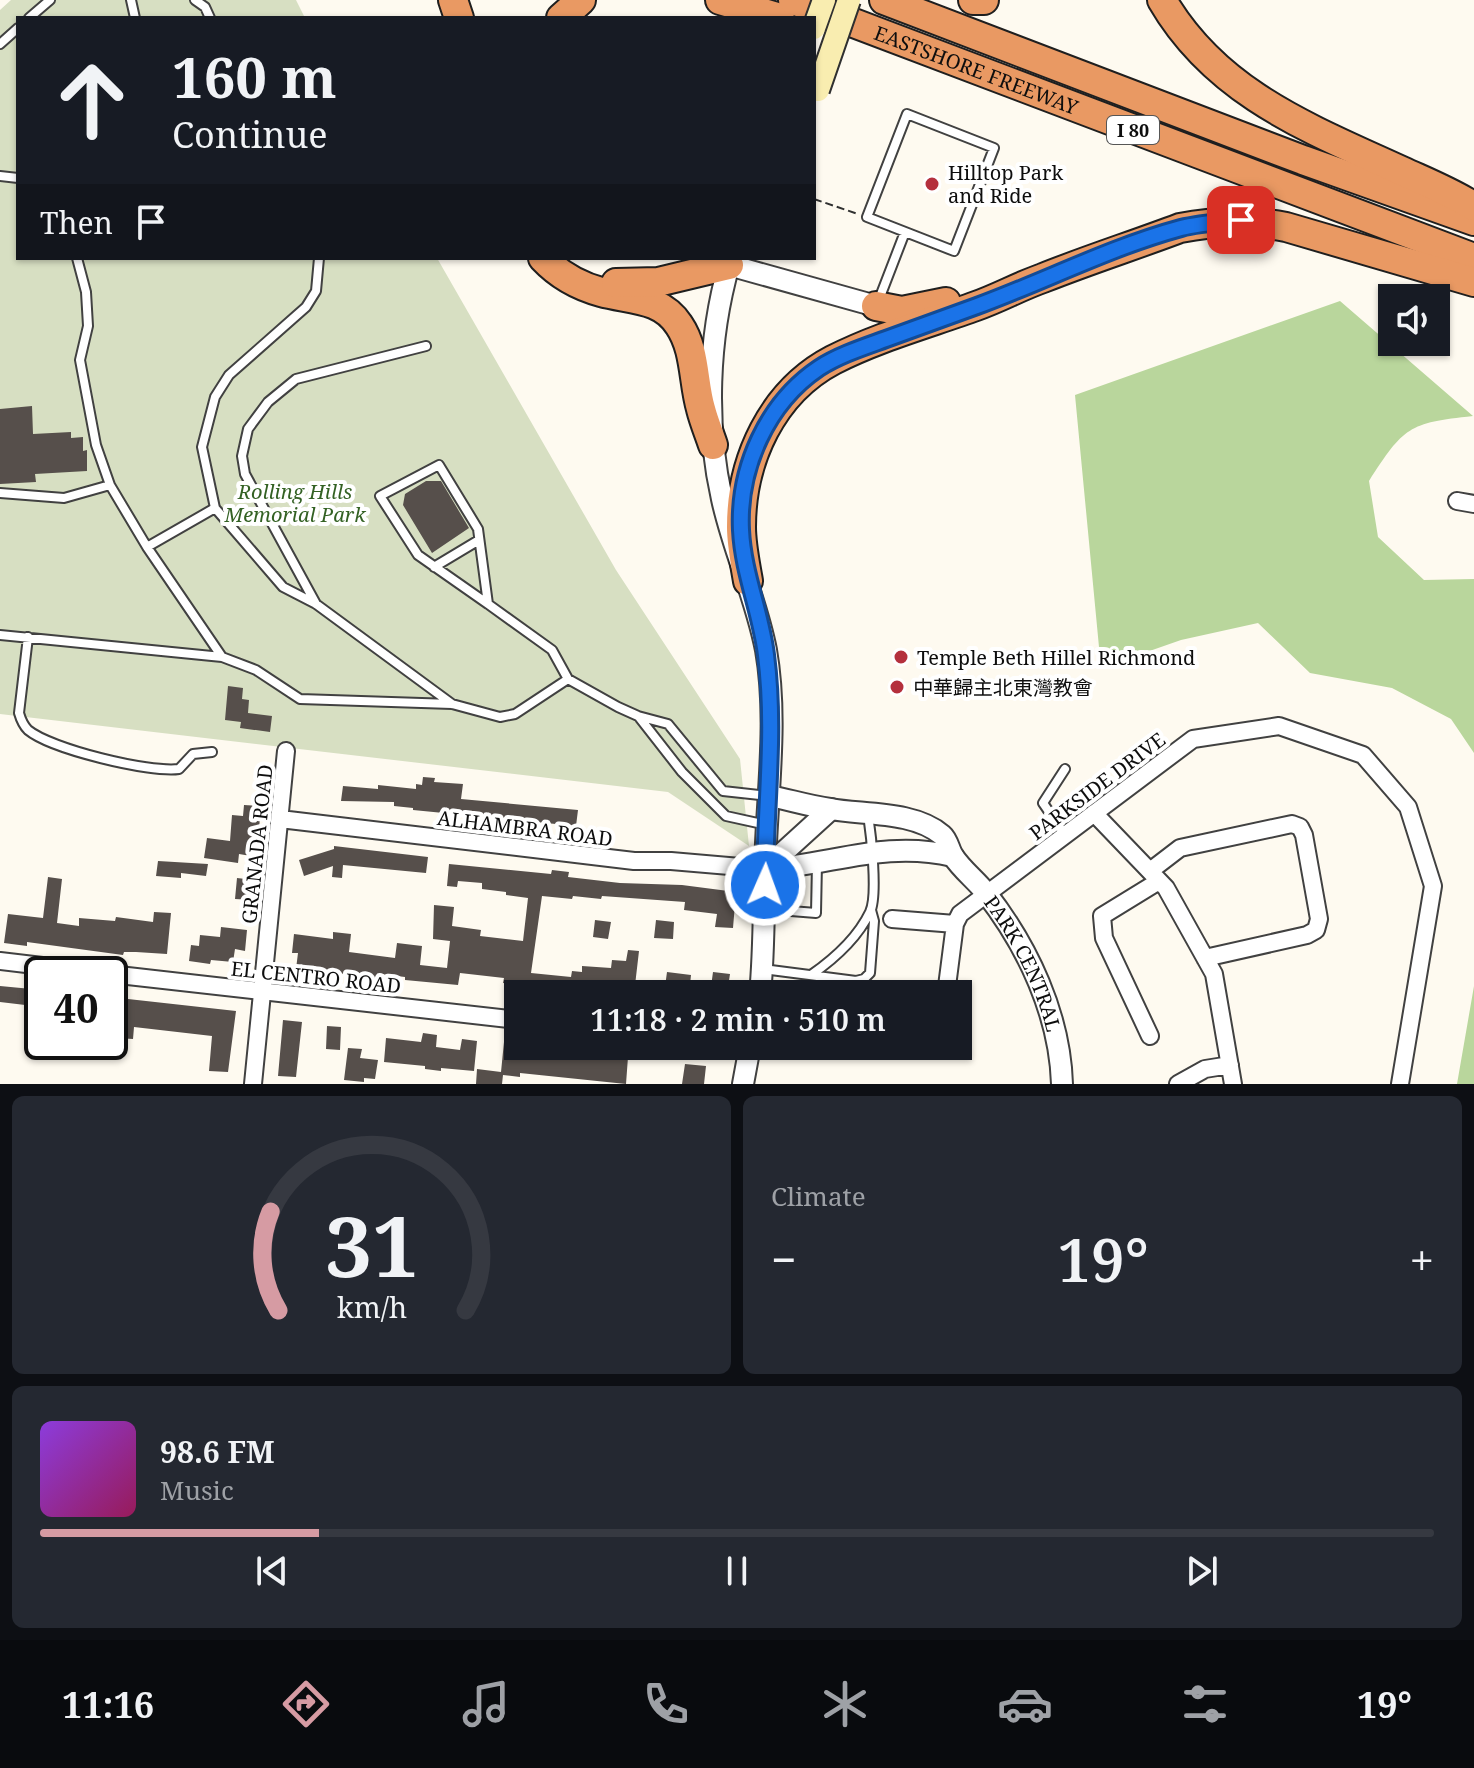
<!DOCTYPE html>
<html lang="en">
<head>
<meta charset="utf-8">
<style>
  :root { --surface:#171b24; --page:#242831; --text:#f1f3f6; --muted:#9ea1a6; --line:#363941; --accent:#d69ba3 }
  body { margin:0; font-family:"Noto Serif","Noto Sans SC",serif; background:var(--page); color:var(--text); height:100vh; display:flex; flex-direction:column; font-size:30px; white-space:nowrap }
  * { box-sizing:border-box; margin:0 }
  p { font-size:26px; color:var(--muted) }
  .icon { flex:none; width:44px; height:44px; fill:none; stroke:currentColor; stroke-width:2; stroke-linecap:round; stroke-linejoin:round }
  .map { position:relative; height:1084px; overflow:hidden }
  .side { display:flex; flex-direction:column; gap:12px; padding:12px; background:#0d0f14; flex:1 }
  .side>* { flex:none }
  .top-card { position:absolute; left:16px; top:16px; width:800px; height:244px; border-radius:0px; box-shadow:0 2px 6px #0004; background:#171b24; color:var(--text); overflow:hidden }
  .controls { position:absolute; left:1378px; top:284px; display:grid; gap:16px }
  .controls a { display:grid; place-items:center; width:72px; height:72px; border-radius:0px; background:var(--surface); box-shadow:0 2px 6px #0004; font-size:40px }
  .speed { position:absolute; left:24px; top:956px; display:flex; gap:16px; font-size:40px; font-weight:700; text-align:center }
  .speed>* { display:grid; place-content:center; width:104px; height:104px; border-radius:50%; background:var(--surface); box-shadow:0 2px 6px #0004; line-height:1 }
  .speed .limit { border:4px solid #111; border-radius:12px; background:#fff; color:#111 }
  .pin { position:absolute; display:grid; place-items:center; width:68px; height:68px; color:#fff; margin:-34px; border-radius:16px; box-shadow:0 4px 12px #0006 }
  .me { position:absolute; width:88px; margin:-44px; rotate:2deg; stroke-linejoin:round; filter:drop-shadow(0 0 6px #0008) }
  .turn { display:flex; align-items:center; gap:28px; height:168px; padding:0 24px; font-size:36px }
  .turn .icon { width:104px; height:104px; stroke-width:2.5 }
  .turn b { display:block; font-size:56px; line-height:68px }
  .then { display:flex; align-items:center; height:76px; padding:0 24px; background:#0003; gap:16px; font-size:30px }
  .big { font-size:60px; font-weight:600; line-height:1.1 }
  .side .tile { flex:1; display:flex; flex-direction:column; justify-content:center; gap:12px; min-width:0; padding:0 28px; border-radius:12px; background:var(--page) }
  .side .dial { align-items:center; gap:0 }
  .dial svg { height:208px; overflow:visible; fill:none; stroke:var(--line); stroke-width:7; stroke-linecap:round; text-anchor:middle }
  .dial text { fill:var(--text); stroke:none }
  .song { display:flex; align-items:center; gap:24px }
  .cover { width:96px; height:96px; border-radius:12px; background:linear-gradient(135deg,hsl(270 70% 55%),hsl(330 70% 35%)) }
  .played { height:8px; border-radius:4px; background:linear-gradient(90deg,var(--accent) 20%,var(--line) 20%) }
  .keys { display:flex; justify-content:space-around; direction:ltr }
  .heat { display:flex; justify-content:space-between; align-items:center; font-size:44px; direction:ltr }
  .side .tiles { flex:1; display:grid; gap:12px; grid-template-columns:1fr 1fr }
  .tile:last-child { grid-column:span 2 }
  .trip { position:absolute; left:504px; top:980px; width:468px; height:80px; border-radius:0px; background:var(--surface); box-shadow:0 2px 6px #0004; font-weight:600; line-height:80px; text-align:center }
  .tabs { display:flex; height:128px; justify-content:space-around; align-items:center; background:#090b0e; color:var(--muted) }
  .tabs .icon { width:56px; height:56px }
  .tabs .current { color:var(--accent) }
  .tabs b { font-size:36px; color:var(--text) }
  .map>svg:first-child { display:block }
</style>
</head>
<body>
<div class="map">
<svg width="1474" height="1084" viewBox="0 0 1474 1084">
  <rect width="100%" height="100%" fill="#fefaf0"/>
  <path fill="#b9d69c" d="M1340,301L1473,416C1408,423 1404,427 1369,481L1378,537L1424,580L1474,579V753L1451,719L1392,688L1310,673L1258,623L1181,640L1101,668L1075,395Z
    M1474,986V1084H1457Z"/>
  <path fill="#d7dfc2" d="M11,0H296L305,18H18V258H437L616,570L740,759L749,846L668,792L0,714V10Z"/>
  <path fill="#564f4b" d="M32,406L33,434L71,432V438L83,437V451L87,450V471L35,474L36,482L0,484V409Z
    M426,481H441L469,528L432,553L403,505L405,494Z
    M228,686L243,688L242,699L249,700L248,713L272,716L270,732L240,728L241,722L225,720Z
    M423,777L435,778L434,782L463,784L461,799L578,810L576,826L413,810V808L394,806V802L341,801L343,786L378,789V785L416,789V784L422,785Z
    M244,805L261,806L259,829H255L251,856L239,854L238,863L204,858L207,838L230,841L232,815L243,816Z
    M334,846L428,857L426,873L343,865L342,878L332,877L333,866L304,876L299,860L334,849Z
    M158,861L208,864L206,876L181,873V878L156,876Z
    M449,864L551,874L552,870L569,872L568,877L620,883L682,885L736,892L733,928L715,927L717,914L684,910L685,902L602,896L601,899L573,896L572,899L542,896L531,973L571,977L572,971L582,972V966L611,968L612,960L626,961L628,950L639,951L634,994L585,992L584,994H552V992L542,991V988L503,983L504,978L460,973L458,985L405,980V977L380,974L379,981L364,979L365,976L296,969L298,953H292L294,934L333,939V932L351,934L349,952L395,958L397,943L422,946L420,965L447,968L450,941L433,939L434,905L454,907L452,926L481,930L480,936L523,941L528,898L506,895V892L482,889V883L458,881L457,887L447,886Z
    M48,877L62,879L57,923L79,926V918L115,921L116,917L153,922L154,912L171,913L167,954L136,952H124L123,955L27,942V946L4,943L8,914L43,918Z
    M237,878L254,880L252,900L235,899Z
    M595,920L611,922L608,939L593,937Z
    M656,920L674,922L673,939L654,938Z
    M221,927L247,930L245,951L235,949L233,962L211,960L210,964L189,961L191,945L199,946L200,935L220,937Z
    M667,972L691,975L689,994H664Z
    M713,972L730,974L727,994H710Z
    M0,986L42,990V1007L0,1002Z
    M110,997L236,1011L228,1072L209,1071L212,1036L134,1027L133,1039L117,1038L119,1015L110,1014Z
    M283,1020L302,1022L296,1077L278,1076Z
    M327,1026L341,1027L340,1050L326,1049Z
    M423,1033L437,1035L436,1047L460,1050L462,1039L477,1041L474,1071L441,1068V1071L425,1069V1066L384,1062L386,1038L421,1042Z
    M504,1042L518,1043V1046H559V1048L628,1057L626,1084L520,1073V1077L503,1075L502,1084H476L477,1069L501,1072Z
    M348,1048L362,1049L360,1058L378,1060L375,1079L364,1078V1082L344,1080Z
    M685,1064L706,1066L704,1084H682Z"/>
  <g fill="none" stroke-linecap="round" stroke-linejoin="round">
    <g stroke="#414141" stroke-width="12">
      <path id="service" d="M131,0L135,18
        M195,0L205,7L210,18
        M29,18L50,0
        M0,44L18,28
        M907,114L994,148L954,251L867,217Z
        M0,176L18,178
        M77,258L86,292L88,326L80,360L96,445L110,485L147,547L215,508L202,447L215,397L229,375L306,307L316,291L319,258
        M878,302L905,232
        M0,493L64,498L110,485
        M215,508L283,587L316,604L452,704
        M434,567L479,540
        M316,604L245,474L242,456L248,429L268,402L296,379L426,346
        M0,635L222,657L147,547
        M28,637L19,713C21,720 23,725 28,730C51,749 149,773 179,769L193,754L212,752
        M222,657L256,670L300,699L452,704L500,717L515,714L568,679L552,650L488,604L478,529L439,465L380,496L418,555L488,604
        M568,679L618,707L638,716L668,724L723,791L769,796
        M639,717L682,772L726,816L767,825
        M1065,835L1043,803L1065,769
        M766,909L816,913L817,863
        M763,969L856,981L864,979L870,973L874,921L871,910
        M811,975C834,959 857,939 870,912C878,896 871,834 868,814"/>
    </g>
    <g stroke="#414141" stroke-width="20">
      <path id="minor" d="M1457,501L1474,504
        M1094,813L1166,888L1214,974L1233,1084
        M280,819L634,861H671L765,869
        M1150,871L1180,848L1292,824L1300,827L1304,835L1319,919L1316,930L1307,935L1205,958
        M892,919L955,924
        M0,961L110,974
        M110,974L518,1020
        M946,994L955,924L960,914L1193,739L1279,726L1363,755L1408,807L1433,886L1400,1084
        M1150,1036L1104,938L1102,916L1159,881
        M939,1049L940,1046
        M253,1084L286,751
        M1178,1084L1205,1069L1230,1065"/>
    </g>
    <g stroke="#414141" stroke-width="24">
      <g id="tertiary">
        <path d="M726,258L729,265C708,339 705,424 722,499C733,550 756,598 766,650C777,713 769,779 766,843C763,893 765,944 760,994"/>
        <path d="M729,265L876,306"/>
        <path id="s1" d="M770,796C790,800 809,806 830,809C864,815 914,811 942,835C948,840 949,850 953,856C962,870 976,880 986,893C1028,947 1060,1015 1062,1084"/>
        <path d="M765,869C832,865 884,840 953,856"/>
        <path d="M765,869L831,809"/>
        <path d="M743,1084L750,1046"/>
      </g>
    </g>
    <g stroke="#1f1f1f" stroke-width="32">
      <g id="motorway">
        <path d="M453,0L459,18"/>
        <path d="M720,0L780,18"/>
        <path id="s2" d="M793,0L1474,258"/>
        <path d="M884,0L1303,160L1474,221"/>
        <path d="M973,0H984"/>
        <path d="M1162,0C1216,93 1308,128 1402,171C1426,182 1451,192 1473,206"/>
        <path d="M561,18L581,0"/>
        <path d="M543,258C559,275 579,286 601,292C630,300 661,297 679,325C696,350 693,382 701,409C704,421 709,433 713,445"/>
        <path d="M616,283L658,282L729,265"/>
        <path d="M876,306L902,311L946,302"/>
        <path d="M748,581C745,563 741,545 741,527C741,460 772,392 833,360C878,337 929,323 976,306C999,298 1020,286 1043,278C1088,260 1135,245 1180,228C1217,221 1249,220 1286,227L1474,282"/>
      </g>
    </g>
    <path stroke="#303030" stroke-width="2" stroke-dasharray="8 4" stroke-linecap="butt" d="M814,142V153
      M814,199L858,214"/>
    <use href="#service" stroke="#fff" stroke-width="8"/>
    <use href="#minor" stroke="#fff" stroke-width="16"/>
    <use href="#tertiary" stroke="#fff" stroke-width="20"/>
    <use href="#motorway" stroke="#e99963" stroke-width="28"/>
    <g stroke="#303030" stroke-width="26" stroke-linecap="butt">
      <path id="secondary-bridge" d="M814,28L824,0
        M818,90L849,0"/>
    </g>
    <use href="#secondary-bridge" stroke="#f9edb0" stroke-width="22"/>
  </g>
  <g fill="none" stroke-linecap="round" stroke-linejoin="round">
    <g stroke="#114b97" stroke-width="20">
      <path id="route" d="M765,885C765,808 776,732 766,655C761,613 743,573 741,530C738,468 767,403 819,368C839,355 864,347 886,339C916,328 947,317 977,306C1045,281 1111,247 1181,228C1200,223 1221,222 1241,220"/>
    </g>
    <use href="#route" stroke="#1a73e8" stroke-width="14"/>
  </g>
  <g fill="#b4303d" stroke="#fff" stroke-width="3">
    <circle cx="932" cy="184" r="8"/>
    <circle cx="901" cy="657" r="8"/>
    <circle cx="897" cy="687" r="8"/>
  </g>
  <g text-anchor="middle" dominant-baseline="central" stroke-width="8" stroke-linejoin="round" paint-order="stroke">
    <rect fill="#fff" stroke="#565656" stroke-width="2" x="1107" y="116" width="52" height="28" rx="6"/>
    <g font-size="18" font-weight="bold" fill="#0e0e0e">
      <text x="1133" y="130">I 80</text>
    </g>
    <g font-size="20" fill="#0e0e0e" stroke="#fff">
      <text stroke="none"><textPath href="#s2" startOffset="196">EASTSHORE FREEWAY</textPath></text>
      <text transform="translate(1097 786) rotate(-37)">PARKSIDE DRIVE</text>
      <text transform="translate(525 828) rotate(7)">ALHAMBRA ROAD</text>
      <text transform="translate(257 844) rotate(-84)">GRANADA ROAD</text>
      <text stroke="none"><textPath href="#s1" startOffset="332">PARK CENTRAL</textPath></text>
      <text transform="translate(316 977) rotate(6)">EL CENTRO ROAD</text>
    </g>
    <g font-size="20" fill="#0e0e0e" stroke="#fff" text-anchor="start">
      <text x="948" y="172">Hilltop Park<tspan x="948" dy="23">and Ride</tspan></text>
      <text x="917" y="657">Temple Beth Hillel Richmond</text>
      <text x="913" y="687">中華歸主北東灣教會</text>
    </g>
    <g font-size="20" font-style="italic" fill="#336123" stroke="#fff">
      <text x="295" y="491">Rolling Hills<tspan x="295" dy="23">Memorial Park</tspan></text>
    </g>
  </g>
</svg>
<div class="controls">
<a><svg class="icon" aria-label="sound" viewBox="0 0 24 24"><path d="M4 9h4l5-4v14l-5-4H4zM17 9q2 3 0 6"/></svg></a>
</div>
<div class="speed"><div class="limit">40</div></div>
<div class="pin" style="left:1241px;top:220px;background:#d93025"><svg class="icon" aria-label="arrive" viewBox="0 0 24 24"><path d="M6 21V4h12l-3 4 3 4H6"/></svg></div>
<svg class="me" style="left:765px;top:885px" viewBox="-20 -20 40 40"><circle r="17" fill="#1a73e8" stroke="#fff" stroke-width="3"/><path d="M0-11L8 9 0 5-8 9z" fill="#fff"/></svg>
<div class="trip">11:18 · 2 min · 510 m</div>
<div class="top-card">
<div class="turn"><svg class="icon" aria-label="ahead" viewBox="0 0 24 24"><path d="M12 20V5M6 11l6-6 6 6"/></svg><div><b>160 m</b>Continue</div></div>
<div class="then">Then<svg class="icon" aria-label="arrive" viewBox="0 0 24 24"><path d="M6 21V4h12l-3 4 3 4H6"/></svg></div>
</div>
</div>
<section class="side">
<div class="tiles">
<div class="tile dial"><svg viewBox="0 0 100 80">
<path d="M14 69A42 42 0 1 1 86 69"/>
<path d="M14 69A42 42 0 0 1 11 31" stroke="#d69ba3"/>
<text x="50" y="56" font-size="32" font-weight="700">31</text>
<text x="50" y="72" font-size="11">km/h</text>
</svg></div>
<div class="tile"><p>Climate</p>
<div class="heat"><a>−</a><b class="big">19°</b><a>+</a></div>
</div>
<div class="tile">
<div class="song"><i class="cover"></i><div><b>98.6 FM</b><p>Music</p></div></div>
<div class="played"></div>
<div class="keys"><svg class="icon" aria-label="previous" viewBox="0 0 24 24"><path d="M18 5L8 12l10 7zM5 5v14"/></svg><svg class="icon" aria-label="pause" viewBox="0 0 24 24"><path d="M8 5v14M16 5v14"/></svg><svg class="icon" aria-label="next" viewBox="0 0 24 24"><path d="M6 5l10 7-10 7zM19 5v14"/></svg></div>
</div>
</div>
</section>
<nav class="tabs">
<b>11:16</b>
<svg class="icon current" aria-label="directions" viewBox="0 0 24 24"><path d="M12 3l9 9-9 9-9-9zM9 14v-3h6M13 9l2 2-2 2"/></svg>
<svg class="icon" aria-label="music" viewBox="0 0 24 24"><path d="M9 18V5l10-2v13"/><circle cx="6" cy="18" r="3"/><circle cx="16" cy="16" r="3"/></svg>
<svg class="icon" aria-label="phone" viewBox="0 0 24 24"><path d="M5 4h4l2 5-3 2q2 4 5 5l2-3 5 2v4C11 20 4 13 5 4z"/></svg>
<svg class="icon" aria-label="climate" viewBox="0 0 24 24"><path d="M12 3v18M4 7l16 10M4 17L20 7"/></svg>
<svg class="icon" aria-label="car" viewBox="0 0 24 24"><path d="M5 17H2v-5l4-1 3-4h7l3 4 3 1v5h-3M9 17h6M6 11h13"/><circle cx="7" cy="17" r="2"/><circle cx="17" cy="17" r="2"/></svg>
<svg class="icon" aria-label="filters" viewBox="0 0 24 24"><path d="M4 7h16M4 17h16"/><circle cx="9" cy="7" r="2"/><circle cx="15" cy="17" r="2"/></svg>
<b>19°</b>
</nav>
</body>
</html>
